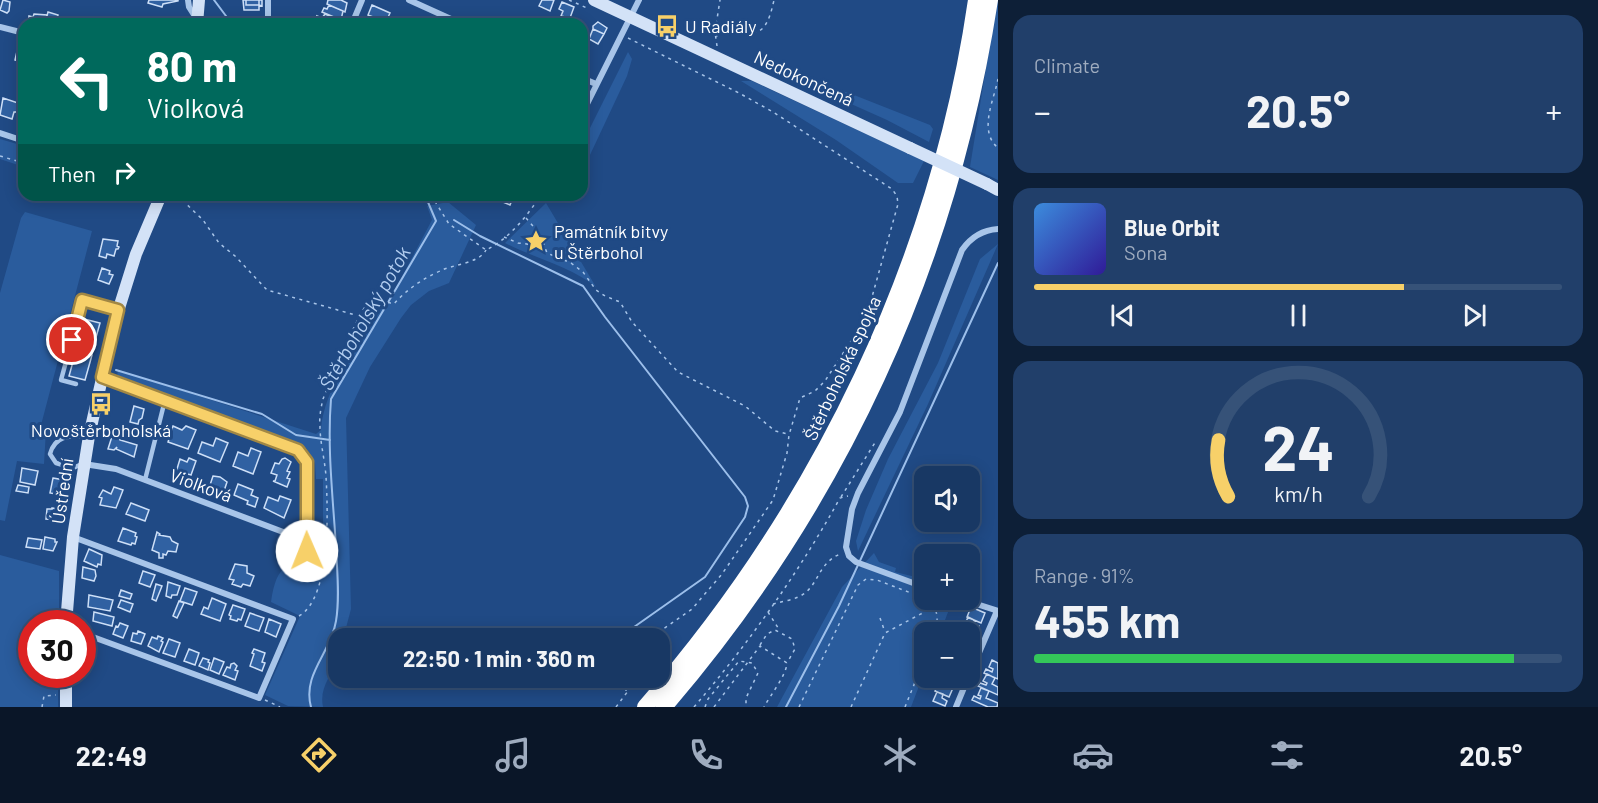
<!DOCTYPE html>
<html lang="en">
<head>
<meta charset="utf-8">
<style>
  :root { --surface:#183864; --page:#213f6a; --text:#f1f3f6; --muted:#9facbf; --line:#365278; --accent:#f7d069 }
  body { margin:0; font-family:Barlow,sans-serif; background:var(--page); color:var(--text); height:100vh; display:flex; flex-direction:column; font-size:22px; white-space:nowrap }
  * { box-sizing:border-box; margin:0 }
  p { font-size:20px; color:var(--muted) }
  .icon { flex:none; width:33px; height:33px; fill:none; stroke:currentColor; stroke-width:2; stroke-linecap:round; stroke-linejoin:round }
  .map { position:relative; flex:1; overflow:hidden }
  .panel { display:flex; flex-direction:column; gap:15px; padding:15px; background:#0d1f37; width:600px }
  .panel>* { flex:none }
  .hud { position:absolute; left:18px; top:18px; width:570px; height:183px; border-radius:18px; box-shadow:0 3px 15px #0003,0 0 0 2px var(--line); background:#00695c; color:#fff; overflow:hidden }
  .fabs { position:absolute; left:914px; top:466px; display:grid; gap:12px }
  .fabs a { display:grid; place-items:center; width:66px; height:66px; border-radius:12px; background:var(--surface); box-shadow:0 3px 15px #0003,0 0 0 2px var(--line); font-size:30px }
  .speed { position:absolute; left:18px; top:610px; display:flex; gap:12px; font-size:30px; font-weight:700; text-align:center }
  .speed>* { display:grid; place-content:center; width:78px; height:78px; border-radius:50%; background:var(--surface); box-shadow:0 3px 15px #0003,0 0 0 2px var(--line); line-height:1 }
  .speed .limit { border:9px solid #d22; background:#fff; color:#111 }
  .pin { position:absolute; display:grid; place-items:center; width:51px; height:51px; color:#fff; margin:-26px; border:3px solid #fff; border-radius:50%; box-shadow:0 2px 6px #0007 }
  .me { position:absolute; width:66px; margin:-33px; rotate:359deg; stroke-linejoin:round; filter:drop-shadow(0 0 4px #0008) }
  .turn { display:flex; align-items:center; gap:21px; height:126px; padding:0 30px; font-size:27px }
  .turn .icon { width:78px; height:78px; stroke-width:2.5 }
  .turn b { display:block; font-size:42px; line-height:51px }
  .then { display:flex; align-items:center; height:57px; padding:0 30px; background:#0003; gap:12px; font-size:22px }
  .big { font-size:45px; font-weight:700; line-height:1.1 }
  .panel .card { flex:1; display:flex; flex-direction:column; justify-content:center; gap:9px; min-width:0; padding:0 21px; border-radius:18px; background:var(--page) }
  .panel .dial { align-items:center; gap:0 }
  .dial svg { height:156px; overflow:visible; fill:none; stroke:var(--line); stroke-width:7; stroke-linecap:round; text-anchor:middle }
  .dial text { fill:var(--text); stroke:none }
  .song { display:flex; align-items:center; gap:18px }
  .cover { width:72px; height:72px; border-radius:9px; background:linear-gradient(135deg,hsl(210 70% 55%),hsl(250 70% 35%)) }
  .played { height:6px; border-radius:3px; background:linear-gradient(90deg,var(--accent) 70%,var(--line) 70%) }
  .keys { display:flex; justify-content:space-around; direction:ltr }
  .heat { display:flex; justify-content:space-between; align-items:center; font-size:33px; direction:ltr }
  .charge { height:9px; border-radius:4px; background:linear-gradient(90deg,#34c759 91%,var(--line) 0) }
  .trip { position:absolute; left:328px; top:628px; width:342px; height:60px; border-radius:18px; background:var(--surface); box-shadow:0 3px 15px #0003,0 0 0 2px var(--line); font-weight:700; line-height:60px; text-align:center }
  .tab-bar { display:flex; height:96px; justify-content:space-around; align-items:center; background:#0a1628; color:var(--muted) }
  .tab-bar .icon { width:42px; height:42px }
  .tab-bar .active { color:var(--accent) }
  .tab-bar b { font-size:27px; color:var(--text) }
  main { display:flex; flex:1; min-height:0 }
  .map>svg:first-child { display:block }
</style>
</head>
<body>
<main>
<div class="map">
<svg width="998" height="707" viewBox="0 0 998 707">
  <rect width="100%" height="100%" fill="#204a85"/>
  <path fill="#2a5c9d" d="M997,0H998V180L970,167Z
    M628,52L632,59L627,76L582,172V144Z
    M796,75L854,95L930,125L933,129L929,142L887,120L802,82Z
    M741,81H752L924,161L913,183H898L836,140Z
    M0,139L24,146V167L0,159Z
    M448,202L476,225L449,283L429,291L411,305L401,318L370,367L346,418L351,609L343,639H339C339,646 340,653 338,659C331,676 319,688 323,707L288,706L265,695L300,616L271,602C277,562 288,562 323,560V479H316L315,463L306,448L117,377L118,370L316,434L321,430C323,390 361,336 381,300L388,303L432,220L427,206Z
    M546,203L596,287C570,266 534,258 505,243Z
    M25,212L92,231L40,429L46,430L44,464L17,461L5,521L0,520V293L21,218Z
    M998,244L928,404L858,551L856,541L866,510L888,459L938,363L980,259Z
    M874,553L879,562L896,568L895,572L924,579V600H951L950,607L940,633H924V673L911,707H777L842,587Z
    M0,555L59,571V624H32V675H58V707H0Z"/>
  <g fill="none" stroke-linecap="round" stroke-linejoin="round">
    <path stroke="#9cbfeb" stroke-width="2" d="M214,0L232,24
      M454,220L480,236L583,286L605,317L745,497L748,506L745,517L705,577L617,639
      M116,370L262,414L296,435L330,440
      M623,678L626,690
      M311,707C302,674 331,653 336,621C340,597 337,571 336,547C333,498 327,448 331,399L436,221L425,195
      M786,707L839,606L998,263"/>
  </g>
  <path fill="#3061a2" stroke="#cddff7" stroke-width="1.5" d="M3,0L10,2L9,11L7,13L0,10Z
    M149,0H178V1L163,4L162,7L148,3Z
    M243,0H246V5H259V0H262V6L259,5V10H244Z
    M246,0H259V5H246Z
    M328,0H341L347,3L345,12L327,4Z
    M542,0H554L550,11L539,6Z
    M562,2L574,7L570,18L561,16L563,11L559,9Z
    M329,5L343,11L341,20L322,12L324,8L327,9Z
    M372,5L390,13L385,24H376L378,19L368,15Z
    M48,12L58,15L56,24H45Z
    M34,14L47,15L45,24L28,23L29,16L33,17Z
    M325,14L339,20L338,24H324L318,21L317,16L322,18Z
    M598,22L607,28L604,34L593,29V26Z
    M593,29L604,34L598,44L589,39Z
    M18,47L24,49V63L15,60Z
    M3,98L18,103L17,112H14L12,119L0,115Z
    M505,195H514L510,205L503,202Z
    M103,239L118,241L117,246L119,247L118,249H116L114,256L107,254L106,258L99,256Z
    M102,268L110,271L109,274L113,275L109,284L98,280Z
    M84,319L100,323L93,348L89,347L91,350L88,354L92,355L85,380L69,376L76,351L80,352L82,345L78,344Z
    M134,406L144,409L142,418L139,420L138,424L130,422Z
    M173,426L182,430L186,426L196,430L188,449L168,442Z
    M115,427H119L120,440L137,445L134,457L116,449L117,447L114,450L108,449Z
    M216,438L228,443L220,462L198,453L202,442L213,446Z
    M251,448L261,452L253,474L233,466L238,452L248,456Z
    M189,458L196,461L191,475L184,473L182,477L174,474V469H177L180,459L187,462Z
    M285,458L291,462L287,471L290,472L287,478L290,479L287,487L273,481H275L277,475L271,473L275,463L279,464L282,459Z
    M22,468L38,471L35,485L20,482Z
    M213,476L220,477L227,482L224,491L220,490L216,493L211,491L212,489L209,488Z
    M53,478L64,480V491H62L61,495L50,493Z
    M238,484L253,490L251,495L258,498L255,507L247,504L248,501L234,495Z
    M18,485L29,487L28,493L16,491Z
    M114,487L123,490L116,508L100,505L102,498L99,497L103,490L111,494Z
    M280,496L291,500L284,518L264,508L268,497L278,501Z
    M131,503L149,510L145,521L126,514Z
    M52,508L59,509L57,520L46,519L47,509H52Z
    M123,528L136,533L135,536L137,537L135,544L132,543L131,545L118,541Z
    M157,532L160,534L159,535L170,537L172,541L178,544L176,552L168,551L166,555L163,554V558H159V553L152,550Z
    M45,537L55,539V542H57L53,551L43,549Z
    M28,538L42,540L40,549L26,547Z
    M89,549L102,555L101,565L98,564L97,567L84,561Z
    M235,564L247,566V573L254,576L250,586L243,584L241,587L232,584L234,580L229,579Z
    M83,567L95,570L96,576L94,581L82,578Z
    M143,571L155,575L150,587L139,583Z
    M168,582L180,586L177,595H172L171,598L166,596Z
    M156,584L162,586L156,601L152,599Z
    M185,588L197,592L192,605L180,601Z
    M121,590L132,594L130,599L119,596Z
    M89,595L113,600L110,611L88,607Z
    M212,598L226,604L220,621L201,614L204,607L208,609Z
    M121,600L133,604L130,612L118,607Z
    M179,601L184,603L177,618L173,616Z
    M233,605L245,609L241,620L238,619L237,621L230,619L231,616L229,615Z
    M971,607L985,613L981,623L967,617Z
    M94,612L114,617L112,626L93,621Z
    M250,613L264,618L259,631L245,626Z
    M968,617L974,620L973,624L979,626L977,632L964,627Z
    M269,619L281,624L276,637L265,632Z
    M120,623L128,626L123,638L113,634L116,626L118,627Z
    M964,627L970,629L969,633L975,636L973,641L969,640V633H962Z
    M138,631L145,634L141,644L131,641L133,633L137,634Z
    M158,636L163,638L161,641L163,642L159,652L148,646L152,637L157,639Z
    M169,639L180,643L175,657L163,653Z
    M189,649L199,653L195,665L184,661Z
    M254,649L265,653L262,662L265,663L262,671L250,666L254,654L252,653Z
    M203,658L209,660L208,662L210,663L208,670L199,666Z
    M214,658L224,662L219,674L210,670Z
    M992,660L998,663V679L984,673L986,669L992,672L993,669L989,667Z
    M234,663L237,666L235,670L238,671L235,680L223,675L227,667L230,668L231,664Z
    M987,674L995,678L992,684L998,687V695L978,686L980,683L986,685L987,683L983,681Z
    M942,678H950L955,682L953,688L941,682Z
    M939,682L953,688L949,697L935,691Z
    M981,688L989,691L986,698L998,703L997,707H988L972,700L974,696L980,699L981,696L978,695Z
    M937,692L943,694L942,698L947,701L945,706L933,701Z"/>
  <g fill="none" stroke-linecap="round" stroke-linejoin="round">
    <path stroke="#a8c5e9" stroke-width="1.5" stroke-dasharray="3 4.5" stroke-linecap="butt" d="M569,0L587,8
      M716,36C748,23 763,52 774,0
      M628,38L739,93L773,112L892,189L897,196L898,204L872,297L862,324L825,381L815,391L800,398L789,435L787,453L773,500L722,574L692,609L649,639
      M717,46L715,32L720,0
      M998,79C994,100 978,131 998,148
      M0,156L24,163
      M126,195L148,202
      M177,195L203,220L219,243L235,256L267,290L359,316
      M431,195L449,224L486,250C509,239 527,216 541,195
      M526,218L540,234L547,253L571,263L583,272L596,290L605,296L620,302L632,322L678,372L745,406L775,431L788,434
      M504,237L518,243L543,246
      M532,244L538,233
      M841,497L876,441
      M926,600C939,608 939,620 934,633
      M773,604C783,601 796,600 805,593C819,582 819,563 840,554
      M768,612L780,631
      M299,616C331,598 328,510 326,477C325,460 320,443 320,426C319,418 321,407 323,399C329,384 359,311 368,303C376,296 385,302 394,304C406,290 422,279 440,271C453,264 478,264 486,250
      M880,618L885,632
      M760,645L767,634L775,630L792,639L795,649L787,663
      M265,700L280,707
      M42,707L44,696L56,695
      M616,707L631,687V678
      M694,707C749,643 799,572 840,498L848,496
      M705,707L708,699L739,661L752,663L758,673L746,698V707
      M714,707L760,646L787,663C786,676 771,694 764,707
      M799,707L858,585L866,579L877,580L924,598
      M851,707L885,633L934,607L955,600
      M905,707L924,660"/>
    <path stroke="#a8c5e9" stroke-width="4.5" d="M76,384L61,380L83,300L118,310
      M82,464L73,468L56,463L50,454C55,434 72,436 89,436
      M145,480L165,400"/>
    <path stroke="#a8c5e9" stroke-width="6" d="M188,0L189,7L196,18
      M409,0L462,24
      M268,24V0
      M352,24L362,0
      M0,27L24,33
      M582,78L596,84
      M582,114L639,0
      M0,133L24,141
      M103,377L298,450L307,462V551
      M84,464L116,469L307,541
      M73,537L293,619L259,698L82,633
      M924,587L856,562L849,556L846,547L852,509L858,493L900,412L962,250C971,237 982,230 998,229
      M964,600L998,611
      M969,676L997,611
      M956,707L968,678"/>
    <path stroke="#d3e2f7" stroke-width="12" d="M594,0L910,148
      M197,24L199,0
      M987,184L998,190
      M66,624L73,537L89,436L115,321L136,254L161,195
      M66,707V675"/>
    <path stroke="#fff" stroke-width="16" d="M645,707C819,508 938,263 976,0
      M664,707C839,504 949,265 990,0"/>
    <path stroke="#d3e2f7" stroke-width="12" d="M910,148L987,184"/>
  </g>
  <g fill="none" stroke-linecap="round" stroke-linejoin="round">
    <g stroke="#a18744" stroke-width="15">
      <path id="route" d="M72,340L82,300L118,310L102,377L298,450L307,462V551"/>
    </g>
    <use href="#route" stroke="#f7d069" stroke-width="10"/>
  </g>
  <defs>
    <g id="bus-bare" transform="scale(1.8)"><path d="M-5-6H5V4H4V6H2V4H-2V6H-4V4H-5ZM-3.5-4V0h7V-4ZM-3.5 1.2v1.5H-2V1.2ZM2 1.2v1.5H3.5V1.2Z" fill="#f7d069" stroke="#204a85" stroke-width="2.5" paint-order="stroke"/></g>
    <g id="sight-bare" transform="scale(1.8)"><path d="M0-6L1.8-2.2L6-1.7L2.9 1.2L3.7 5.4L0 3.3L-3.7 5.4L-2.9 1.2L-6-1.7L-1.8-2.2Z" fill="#f7d069" stroke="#204a85" stroke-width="2.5" paint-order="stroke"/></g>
  </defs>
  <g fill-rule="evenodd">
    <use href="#bus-bare" x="667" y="26"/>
    <use href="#sight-bare" x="536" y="241"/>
    <use href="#bus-bare" x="101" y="404"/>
  </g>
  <g text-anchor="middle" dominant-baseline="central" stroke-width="6" stroke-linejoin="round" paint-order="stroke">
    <g font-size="18" fill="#fff" stroke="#204a85" text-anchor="start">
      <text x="685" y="26">U Radiály</text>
      <text x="554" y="231">Památník bitvy<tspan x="554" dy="21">u Štěrbohol</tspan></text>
      <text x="101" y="430" text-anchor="middle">Novoštěrboholská</text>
    </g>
    <g font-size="18" fill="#fff" stroke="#204a85">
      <text transform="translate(804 78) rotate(25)">Nedokončená</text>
      <text transform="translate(842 368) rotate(-65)">Štěrboholská spojka</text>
      <text transform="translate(201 485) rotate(20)">Violková</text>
      <text transform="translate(62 491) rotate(-82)">Ústřední</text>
    </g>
    <g font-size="20" font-style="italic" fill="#b4cff1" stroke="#204a85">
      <text transform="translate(364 318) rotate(-60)">Štěrboholský potok</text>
    </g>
  </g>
</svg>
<div class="fabs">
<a><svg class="icon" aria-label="sound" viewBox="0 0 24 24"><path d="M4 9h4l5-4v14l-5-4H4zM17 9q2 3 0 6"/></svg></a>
<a>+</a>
<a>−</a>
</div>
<div class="speed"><div class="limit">30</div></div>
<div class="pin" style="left:72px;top:340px;background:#d93025"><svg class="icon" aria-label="arrive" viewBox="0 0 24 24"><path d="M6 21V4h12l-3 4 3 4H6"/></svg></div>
<svg class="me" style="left:307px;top:551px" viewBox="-20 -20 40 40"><circle r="19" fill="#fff"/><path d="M0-13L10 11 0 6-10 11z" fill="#f7d069"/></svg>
<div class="trip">22:50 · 1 min · 360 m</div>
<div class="hud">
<div class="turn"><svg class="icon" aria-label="left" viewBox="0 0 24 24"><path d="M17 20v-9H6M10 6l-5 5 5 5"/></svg><div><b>80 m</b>Violková</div></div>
<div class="then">Then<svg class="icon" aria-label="right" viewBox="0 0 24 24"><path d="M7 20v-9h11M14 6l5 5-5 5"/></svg></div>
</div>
</div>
<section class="panel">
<div class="card"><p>Climate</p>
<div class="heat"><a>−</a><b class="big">20.5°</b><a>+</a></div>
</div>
<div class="card">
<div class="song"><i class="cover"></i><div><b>Blue Orbit</b><p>Sona</p></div></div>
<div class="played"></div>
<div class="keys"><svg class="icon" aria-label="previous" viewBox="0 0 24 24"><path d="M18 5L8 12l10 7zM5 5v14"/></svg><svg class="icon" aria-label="pause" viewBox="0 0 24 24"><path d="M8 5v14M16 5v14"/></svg><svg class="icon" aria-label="next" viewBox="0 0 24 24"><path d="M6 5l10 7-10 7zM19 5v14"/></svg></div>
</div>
<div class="card dial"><svg viewBox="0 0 100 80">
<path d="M14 69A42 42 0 1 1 86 69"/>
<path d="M14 69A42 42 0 0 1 9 40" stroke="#f7d069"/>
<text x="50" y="56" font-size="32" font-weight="700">24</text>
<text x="50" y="72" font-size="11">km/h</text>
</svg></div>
<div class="card"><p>Range · 91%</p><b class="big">455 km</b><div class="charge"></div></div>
</section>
</main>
<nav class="tab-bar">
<b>22:49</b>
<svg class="icon active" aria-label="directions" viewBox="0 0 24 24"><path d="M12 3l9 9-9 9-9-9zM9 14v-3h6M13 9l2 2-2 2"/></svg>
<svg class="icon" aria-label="music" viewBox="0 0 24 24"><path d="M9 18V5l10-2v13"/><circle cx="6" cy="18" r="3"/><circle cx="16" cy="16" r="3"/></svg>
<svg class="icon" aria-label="phone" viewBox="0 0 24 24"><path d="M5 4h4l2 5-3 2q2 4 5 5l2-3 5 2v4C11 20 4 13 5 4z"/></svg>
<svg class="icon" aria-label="climate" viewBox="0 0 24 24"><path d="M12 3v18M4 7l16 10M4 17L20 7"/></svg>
<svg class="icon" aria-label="car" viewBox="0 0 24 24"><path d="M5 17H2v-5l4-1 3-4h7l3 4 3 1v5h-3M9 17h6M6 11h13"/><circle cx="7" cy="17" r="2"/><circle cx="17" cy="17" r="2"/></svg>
<svg class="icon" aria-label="filters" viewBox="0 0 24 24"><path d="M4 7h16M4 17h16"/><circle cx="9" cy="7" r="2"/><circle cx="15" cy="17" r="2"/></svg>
<b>20.5°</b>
</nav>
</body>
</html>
